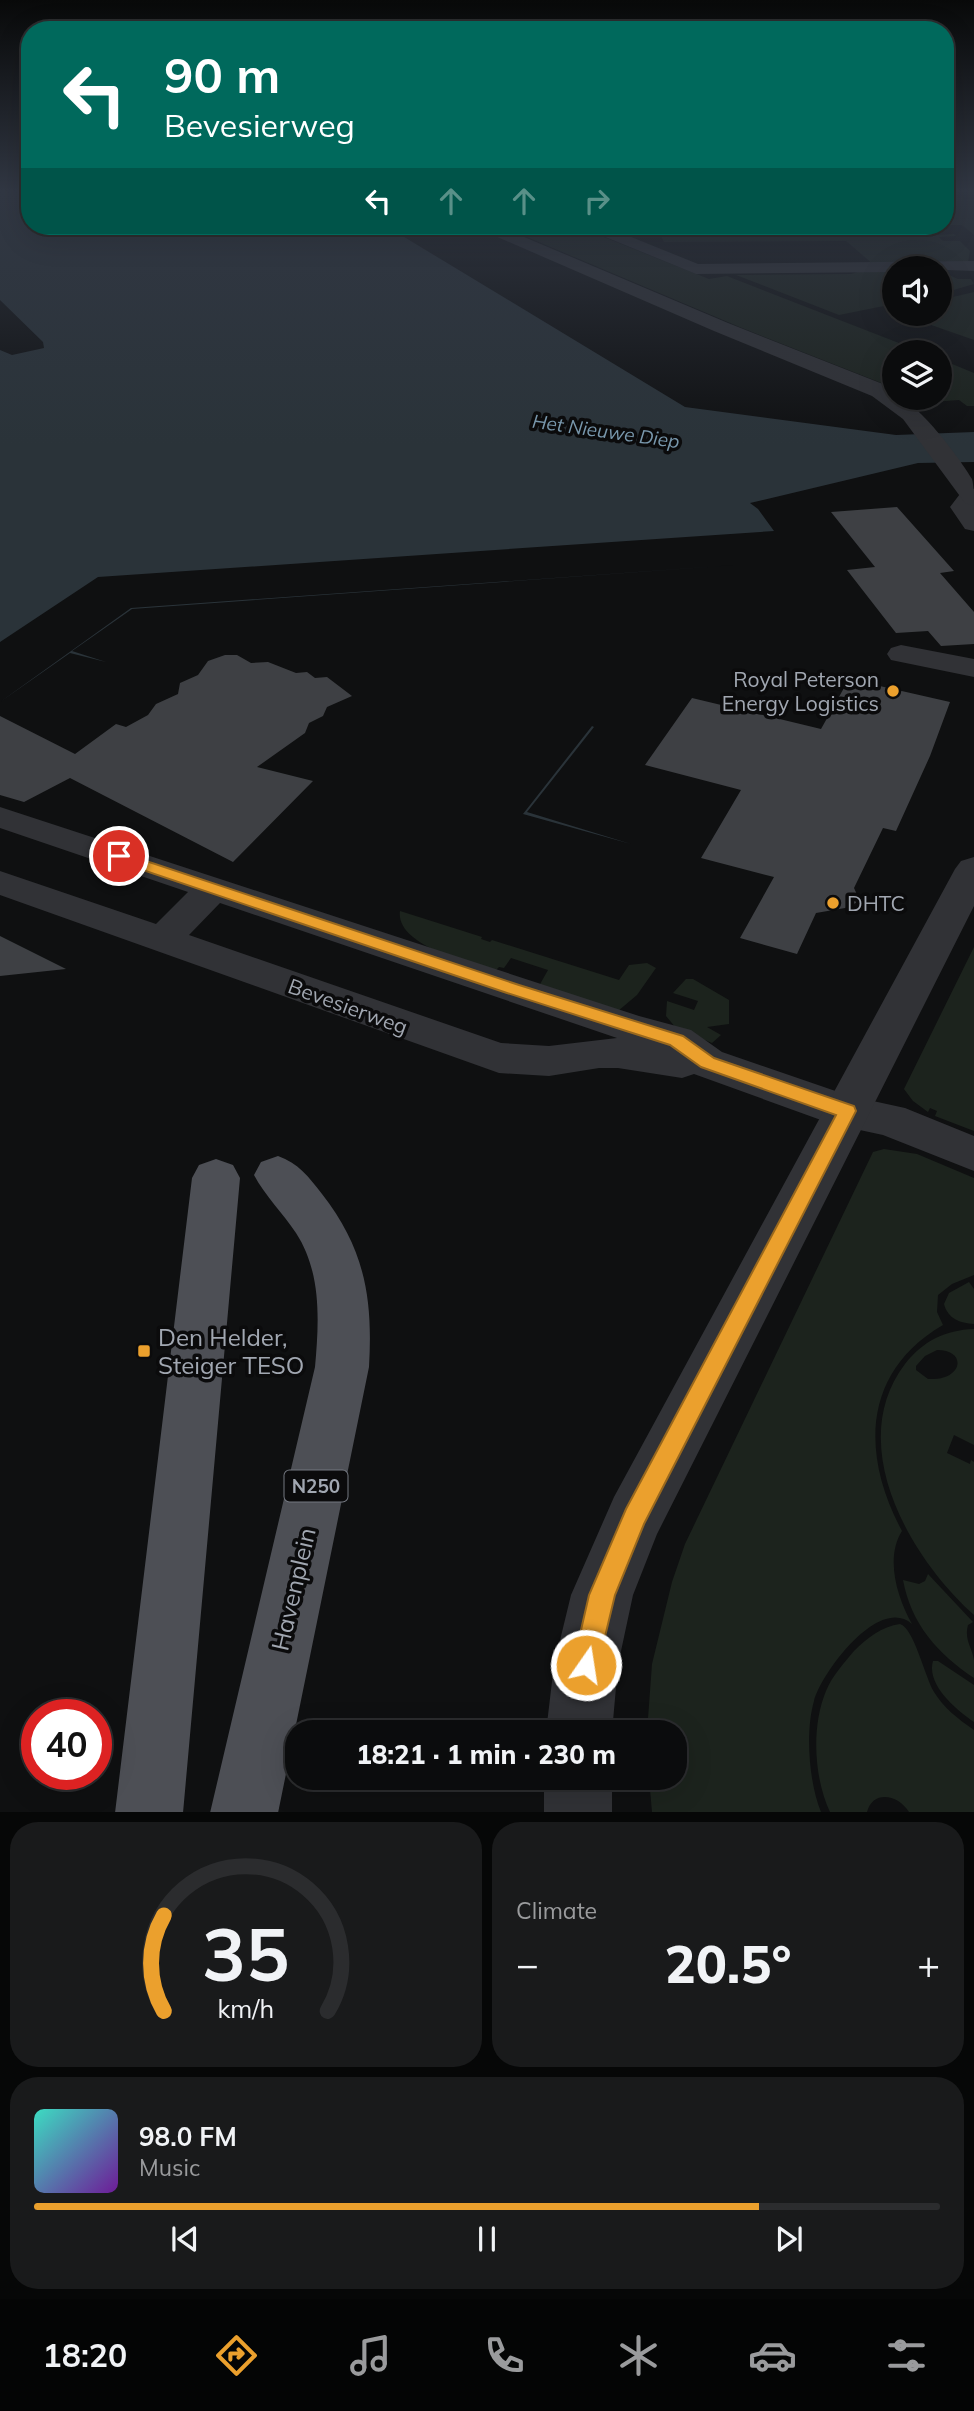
<!DOCTYPE html>
<html lang="en">
<head>
<meta charset="utf-8">
<style>
  :root { --surface:#0b0c0d; --page:#191a1b; --text:#f1f3f6; --muted:#9a9b9d; --line:#2b2c2e; --accent:#eba02d }
  body { margin:0; font-family:Mulish,sans-serif; background:var(--page); color:var(--text); height:100vh; display:flex; flex-direction:column; font-size:26px; white-space:nowrap }
  * { box-sizing:border-box; margin:0 }
  p { font-size:23px; color:var(--muted) }
  .icon { flex:none; width:38px; height:38px; fill:none; stroke:currentColor; stroke-width:2; stroke-linecap:round; stroke-linejoin:round }
  .map { position:relative; height:1812px; overflow:hidden }
  .side { display:flex; flex-direction:column; gap:10px; padding:10px; background:#060707; flex:1 }
  .side>* { flex:none }
  .top-card { position:absolute; left:21px; top:21px; width:933px; height:214px; border-radius:28px; box-shadow:0 7px 28px #0002,0 0 0 2px var(--line); background:#00695c; color:#fff; overflow:hidden }
  .controls { position:absolute; left:882px; top:256px; display:grid; gap:14px }
  .controls a { display:grid; place-items:center; width:70px; height:70px; border-radius:50%; background:var(--surface); box-shadow:0 7px 28px #0002,0 0 0 2px var(--line); font-size:35px }
  .speed { position:absolute; left:21px; top:1699px; display:flex; gap:14px; font-size:35px; font-weight:700; text-align:center }
  .speed>* { display:grid; place-content:center; width:91px; height:91px; border-radius:50%; background:var(--surface); box-shadow:0 7px 28px #0002,0 0 0 2px var(--line); line-height:1 }
  .speed .limit { border:10px solid #d22; background:#fff; color:#111 }
  .pin { position:absolute; display:grid; place-items:center; width:60px; height:60px; color:#fff; margin:-30px; border:4px solid #fff; border-radius:50%; box-shadow:0 2px 7px #0007 }
  .me { position:absolute; width:77px; margin:-38px; rotate:13deg; stroke-linejoin:round; filter:drop-shadow(0 0 5px #0008) }
  .turn { display:flex; align-items:center; gap:24px; height:147px; padding:0 28px; font-size:32px }
  .turn .icon { width:91px; height:91px; stroke-width:2.5 }
  .turn b { display:block; font-size:49px; line-height:60px }
  .lanes { display:flex; align-items:center; height:66px; padding:0 28px; background:#0003; justify-content:center; gap:35px; direction:ltr }
  .lanes .off { opacity:.35 }
  .big { font-size:52px; font-weight:800; line-height:1.1 }
  .side .widget { flex:1; display:flex; flex-direction:column; justify-content:center; gap:10px; min-width:0; padding:0 24px; border-radius:28px; background:var(--page) }
  .side .dial { align-items:center; gap:0 }
  .dial svg { height:182px; overflow:visible; fill:none; stroke:var(--line); stroke-width:7; stroke-linecap:round; text-anchor:middle }
  .dial text { fill:var(--text); stroke:none }
  .song { display:flex; align-items:center; gap:21px }
  .cover { width:84px; height:84px; border-radius:10px; background:linear-gradient(135deg,hsl(170 70% 55%),hsl(280 70% 35%)) }
  .played { height:7px; border-radius:4px; background:linear-gradient(90deg,var(--accent) 80%,var(--line) 80%) }
  .keys { display:flex; justify-content:space-around; direction:ltr }
  .heat { display:flex; justify-content:space-between; align-items:center; font-size:38px; direction:ltr }
  .side .tiles { flex:1; display:grid; gap:10px; grid-template-columns:1fr 1fr }
  .widget:last-child { grid-column:span 2 }
  .trip { position:absolute; left:285px; top:1720px; width:402px; height:70px; border-radius:28px; background:var(--surface); box-shadow:0 7px 28px #0002,0 0 0 2px var(--line); font-weight:800; line-height:70px; text-align:center }
  .menu { display:flex; height:112px; justify-content:space-around; align-items:center; background:#040505; color:var(--muted) }
  .menu .icon { width:49px; height:49px }
  .menu .on { color:var(--accent) }
  .menu b { font-size:32px; color:var(--text) }
  .map>svg:first-child { display:block }
</style>
</head>
<body>
<div class="map">
<svg width="974" height="1813" viewBox="0 0 974 1813">
  <rect width="100%" height="100%" fill="#0f1011"/>
  <path fill="#1c231d" fill-rule="evenodd" d="M945,198H962L967,202L965,199H974V235L962,225H945Z
    M501,226H576L709,279L727,276L922,352H894V388L742,328Z
    M656,226H866L870,229L913,228L922,236L954,234L956,236L939,237L943,241H960L970,251L968,263L874,265L846,241L664,242Z
    M865,270H894V304L839,315L736,275L851,274Z
    M940,271L958,279H971L974,284L940,294Z
    M974,292V340L897,313H940V300Z
    M940,359L974,373V406H967L959,400L919,403L910,397H940Z
    M400,911L482,937L481,939L490,942L492,940L619,980L629,965L647,963L656,968L637,995L618,1011L539,986L548,970L511,958L504,968L499,967L495,971C470,963 395,945 400,911Z
    M974,947V1131L935,1116L937,1111L930,1108L928,1112L913,1101L904,1089Z
    M686,979H693L729,1000V1024L707,1027L721,1035L712,1043L676,1028L666,1016L667,1001L694,1010L698,1001L673,993Z
    M884,1149L917,1154L974,1178V1275L952,1284L938,1295L937,1312L943,1325C862,1372 861,1455 902,1531C885,1558 897,1597 912,1624C879,1595 822,1672 814,1701C805,1732 809,1783 821,1812H652L649,1778H676V1732H647L652,1664L672,1582L685,1544L873,1152Z
    M969,1282L974,1289V1324C960,1323 948,1319 944,1304L949,1293Z
    M974,1329V1445L954,1435L947,1453L970,1464L971,1460L974,1462V1615C910,1558 844,1444 905,1364C923,1341 945,1330 974,1329ZM937,1350C968,1350 963,1381 928,1379L916,1370V1366L925,1356Z
    M928,1574L973,1622L968,1625C964,1640 972,1647 974,1660C974,1666 974,1673 974,1678C938,1654 911,1624 903,1580L919,1584L925,1581Z
    M900,1624C914,1628 925,1677 934,1692C944,1708 958,1719 974,1730V1812H909C899,1795 873,1789 867,1812H830C814,1778 811,1727 826,1691C832,1676 844,1663 854,1651C866,1639 882,1626 900,1624Z
    M933,1661H938L974,1685V1722C957,1710 926,1685 933,1661Z"/>
  <path fill="#2a3339" d="M0,190H30V226H386L685,407L896,435L974,432V462L918,463L750,503L758,509L774,531L98,577L0,642V350L12,355L44,348L43,342L0,300Z
    M735,565L132,609L72,651L106,662L70,653L0,702L131,608Z
    M592,726L594,727L527,812L631,844L523,814Z"/>
  <path fill="#3e4044" d="M897,507L954,571L940,573L974,612V644L941,646L928,631L896,633L847,570L875,567L831,512Z
    M225,655H237L251,663L268,662L296,673L307,672L315,678L327,677L352,696L327,707L323,716L309,723L305,733L257,767L313,781L233,862L70,778L24,802L0,795V716L75,754L116,724L126,727L148,715L156,704L178,694L180,683L198,675L208,661Z
    M849,679L950,702L930,756L896,831L883,828L854,888L860,901L845,908L816,913L797,954L740,938L774,877L701,858L741,790L645,765L692,698L821,729Z
    M0,936L66,969L0,976Z"/>
  <g fill="none" stroke-linecap="round" stroke-linejoin="round">
    <path fill="#313236" fill-rule="evenodd" d="M583,226H604L698,264L974,261V271L894,268V272L696,274L586,229Z
      M971,488L974,489V531L965,529L950,507L963,490Z
      M901,645L974,659V677L891,660L887,654L891,648Z
      M0,807L639,1016L691,1030L722,1052L850,1096L905,1108L974,1136V1171L883,1135L832,1124L694,1074L682,1078L618,1068H599L549,1076L499,1073L0,895V871L156,924L188,892L0,828ZM220,903L617,1038L549,1046L501,1043L189,935Z"/>
    <path fill="#313236" fill-rule="evenodd" d="M477,226H498L728,323L888,386L894,391V397C915,397 961,460 972,479C974,486 974,497 974,506L965,503L903,419L872,396L714,331L479,229Z
      M974,857V906L657,1534L633,1595L618,1665L612,1732H546L554,1665L571,1595L614,1497L955,869L961,861Z
      M544,1778H612V1813H544Z"/>
    <path fill="#4d4f55" fill-rule="evenodd" d="M278,1156C298,1163 309,1177 322,1194C365,1249 373,1299 369,1367L278,1813H210L315,1367C319,1322 322,1273 296,1233C283,1213 265,1196 254,1175L261,1162Z
      M216,1159L233,1165L240,1178L183,1813H115L192,1178L199,1165Z"/>
  </g>
  <linearGradient id="sky" x2="0" y2="1"><stop stop-color="#080909"/><stop offset="0.43" stop-color="#313743"/><stop offset="1" stop-color="#313743" stop-opacity="0"/></linearGradient>
  <rect width="974" height="444" fill="url(#sky)"/>
  <path fill="#eba02d" stroke="#99681d" stroke-width="2" d="M119,852L519,985L683,1036L714,1058L854,1106L856,1111L644,1524L615,1595L596,1674L586,1678L577,1674L573,1665L589,1595L626,1509L836,1115L701,1067L670,1045L507,993L113,860L111,856Z"/>
  <g fill="#eba02d" stroke="#0b0b0c" stroke-width="2.5">
    <circle cx="893" cy="691" r="7"/>
    <circle cx="833" cy="903" r="7"/>
    <rect x="137" y="1344" width="14" height="14" rx="3.5"/>
  </g>
  <g text-anchor="middle" dominant-baseline="central" stroke-width="7" stroke-linejoin="round" paint-order="stroke">
    <g font-size="19" font-style="italic" fill="#7897ac" stroke="#0b0b0c">
      <text transform="translate(606 431) rotate(8)">Het Nieuwe Diep</text>
    </g>
    <rect fill="#0b0b0c" stroke="#747880" stroke-width="2" x="284.5" y="1470.5" width="63" height="31" rx="5"/>
    <g font-size="19" font-weight="bold" fill="#a1a7b1">
      <text x="316" y="1486">N250</text>
    </g>
    <g font-size="21" fill="#a1a7b1" stroke="#0b0b0c" text-anchor="end">
      <text x="879" y="679">Royal Peterson<tspan x="879" dy="24">Energy Logistics</tspan></text>
      <text x="847" y="903" text-anchor="start">DHTC</text>
    </g>
    <g font-size="21" fill="#a1a7b1" stroke="#0b0b0c">
      <text transform="translate(348 1006) rotate(20)">Bevesierweg</text>
    </g>
    <g font-size="24" fill="#a1a7b1" stroke="#0b0b0c" text-anchor="start">
      <text x="158" y="1337">Den Helder,<tspan x="158" dy="28">Steiger TESO</tspan></text>
    </g>
    <g font-size="24" fill="#a1a7b1" stroke="#0b0b0c">
      <text transform="translate(293 1589) rotate(-77)">Havenplein</text>
    </g>
  </g>
</svg>
<div class="controls">
<a><svg class="icon" aria-label="sound" viewBox="0 0 24 24"><path d="M4 9h4l5-4v14l-5-4H4zM17 9q2 3 0 6"/></svg></a>
<a><svg class="icon" aria-label="layers" viewBox="0 0 24 24"><path d="M12 4l9 5-9 5-9-5zM3 14l9 5 9-5"/></svg></a>
</div>
<div class="speed"><div class="limit">40</div></div>
<div class="pin" style="left:119px;top:856px;background:#d93025"><svg class="icon" aria-label="arrive" viewBox="0 0 24 24"><path d="M6 21V4h12l-3 4 3 4H6"/></svg></div>
<svg class="me" style="left:586px;top:1665px" viewBox="-20 -20 40 40"><circle r="17" fill="#eba02d" stroke="#fff" stroke-width="3"/><path d="M0-11L8 9 0 5-8 9z" fill="#fff"/></svg>
<div class="trip">18:21 · 1 min · 230 m</div>
<div class="top-card">
<div class="turn"><svg class="icon" aria-label="left" viewBox="0 0 24 24"><path d="M17 20v-9H6M10 6l-5 5 5 5"/></svg><div><b>90 m</b>Bevesierweg</div></div>
<div class="lanes"><svg class="icon" aria-label="left" viewBox="0 0 24 24"><path d="M17 20v-9H6M10 6l-5 5 5 5"/></svg><svg class="icon off" aria-label="ahead" viewBox="0 0 24 24"><path d="M12 20V5M6 11l6-6 6 6"/></svg><svg class="icon off" aria-label="ahead" viewBox="0 0 24 24"><path d="M12 20V5M6 11l6-6 6 6"/></svg><svg class="icon off" aria-label="right" viewBox="0 0 24 24"><path d="M7 20v-9h11M14 6l5 5-5 5"/></svg></div>
</div>
</div>
<section class="side">
<div class="tiles">
<div class="widget dial"><svg viewBox="0 0 100 80">
<path d="M14 69A42 42 0 1 1 86 69"/>
<path d="M14 69A42 42 0 0 1 14 27" stroke="#eba02d"/>
<text x="50" y="56" font-size="32" font-weight="700">35</text>
<text x="50" y="72" font-size="11">km/h</text>
</svg></div>
<div class="widget"><p>Climate</p>
<div class="heat"><a>−</a><b class="big">20.5°</b><a>+</a></div>
</div>
<div class="widget">
<div class="song"><i class="cover"></i><div><b>98.0 FM</b><p>Music</p></div></div>
<div class="played"></div>
<div class="keys"><svg class="icon" aria-label="previous" viewBox="0 0 24 24"><path d="M18 5L8 12l10 7zM5 5v14"/></svg><svg class="icon" aria-label="pause" viewBox="0 0 24 24"><path d="M8 5v14M16 5v14"/></svg><svg class="icon" aria-label="next" viewBox="0 0 24 24"><path d="M6 5l10 7-10 7zM19 5v14"/></svg></div>
</div>
</div>
</section>
<nav class="menu">
<b>18:20</b>
<svg class="icon on" aria-label="directions" viewBox="0 0 24 24"><path d="M12 3l9 9-9 9-9-9zM9 14v-3h6M13 9l2 2-2 2"/></svg>
<svg class="icon" aria-label="music" viewBox="0 0 24 24"><path d="M9 18V5l10-2v13"/><circle cx="6" cy="18" r="3"/><circle cx="16" cy="16" r="3"/></svg>
<svg class="icon" aria-label="phone" viewBox="0 0 24 24"><path d="M5 4h4l2 5-3 2q2 4 5 5l2-3 5 2v4C11 20 4 13 5 4z"/></svg>
<svg class="icon" aria-label="climate" viewBox="0 0 24 24"><path d="M12 3v18M4 7l16 10M4 17L20 7"/></svg>
<svg class="icon" aria-label="car" viewBox="0 0 24 24"><path d="M5 17H2v-5l4-1 3-4h7l3 4 3 1v5h-3M9 17h6M6 11h13"/><circle cx="7" cy="17" r="2"/><circle cx="17" cy="17" r="2"/></svg>
<svg class="icon" aria-label="filters" viewBox="0 0 24 24"><path d="M4 7h16M4 17h16"/><circle cx="9" cy="7" r="2"/><circle cx="15" cy="17" r="2"/></svg>
</nav>
</body>
</html>
